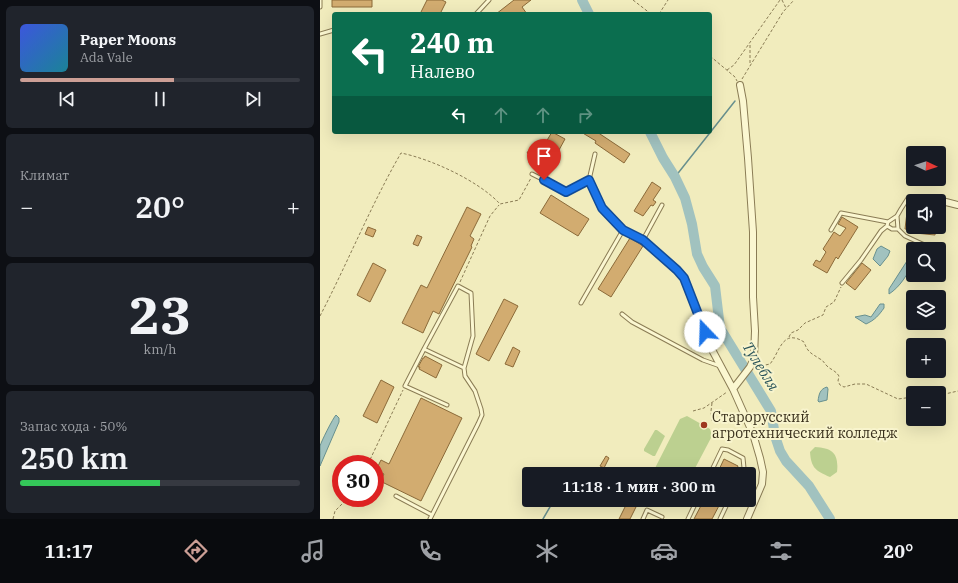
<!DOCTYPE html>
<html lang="ru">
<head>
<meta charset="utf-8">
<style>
  :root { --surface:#171b24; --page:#20242c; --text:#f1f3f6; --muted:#9ea1a6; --line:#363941; --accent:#cc9f96 }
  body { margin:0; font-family:"IBM Plex Serif",serif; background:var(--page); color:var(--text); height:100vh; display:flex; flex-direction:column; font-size:15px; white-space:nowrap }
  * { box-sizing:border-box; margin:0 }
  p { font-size:13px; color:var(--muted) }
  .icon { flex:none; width:22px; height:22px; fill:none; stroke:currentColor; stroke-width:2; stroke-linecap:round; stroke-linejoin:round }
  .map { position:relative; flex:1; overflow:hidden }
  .sheet { display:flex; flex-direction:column; gap:6px; padding:6px; background:#0d0f14; width:320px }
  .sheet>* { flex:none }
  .hud { position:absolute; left:12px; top:12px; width:380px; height:122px; border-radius:4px; box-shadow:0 4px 16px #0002; background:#0b6e4f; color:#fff; overflow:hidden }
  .needle { width:26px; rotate:94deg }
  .buttons { position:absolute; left:586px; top:146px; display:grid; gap:8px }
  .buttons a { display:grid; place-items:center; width:40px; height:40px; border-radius:4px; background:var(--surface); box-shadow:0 4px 16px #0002; font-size:20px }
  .speed { position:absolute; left:12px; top:455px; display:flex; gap:8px; font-size:20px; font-weight:700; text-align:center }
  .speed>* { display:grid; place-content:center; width:52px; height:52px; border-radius:50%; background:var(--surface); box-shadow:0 4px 16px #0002; line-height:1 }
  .speed .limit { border:6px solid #d22; background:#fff; color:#111 }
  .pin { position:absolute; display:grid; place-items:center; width:34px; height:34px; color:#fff; margin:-41px -17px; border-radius:50% 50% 50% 0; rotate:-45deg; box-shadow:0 0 4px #0007 }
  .pin .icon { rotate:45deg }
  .me { position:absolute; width:44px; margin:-22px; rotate:339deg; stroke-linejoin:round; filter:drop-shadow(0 0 3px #0008) }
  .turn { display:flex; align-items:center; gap:14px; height:84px; padding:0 12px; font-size:18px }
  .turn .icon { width:52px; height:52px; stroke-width:2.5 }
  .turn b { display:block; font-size:28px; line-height:34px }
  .lanes { display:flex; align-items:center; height:38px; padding:0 12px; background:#0003; justify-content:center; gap:20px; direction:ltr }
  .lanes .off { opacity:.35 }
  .big { font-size:30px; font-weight:600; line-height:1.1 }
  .sheet .tile { flex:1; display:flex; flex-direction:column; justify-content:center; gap:6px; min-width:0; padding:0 14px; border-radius:6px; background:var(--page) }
  .sheet .dial { align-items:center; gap:0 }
  .dial b { font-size:52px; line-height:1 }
  .song { display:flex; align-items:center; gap:12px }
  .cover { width:48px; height:48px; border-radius:6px; background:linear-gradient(135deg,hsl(230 70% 55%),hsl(190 70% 35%)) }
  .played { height:4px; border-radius:2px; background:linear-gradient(90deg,var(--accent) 55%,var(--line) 55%) }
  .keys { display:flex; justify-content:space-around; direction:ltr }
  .heat { display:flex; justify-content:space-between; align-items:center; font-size:22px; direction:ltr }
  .charge { height:6px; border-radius:3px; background:linear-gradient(90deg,#34c759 50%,var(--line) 0) }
  .trip { position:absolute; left:202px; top:467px; width:234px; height:40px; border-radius:4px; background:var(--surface); box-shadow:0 4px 16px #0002; font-weight:600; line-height:40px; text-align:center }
  .tabs { display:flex; height:64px; justify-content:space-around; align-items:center; background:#090b0e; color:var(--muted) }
  .tabs .icon { width:28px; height:28px }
  .tabs .current { color:var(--accent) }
  .tabs b { font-size:18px; color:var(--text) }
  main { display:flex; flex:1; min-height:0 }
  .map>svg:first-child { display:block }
</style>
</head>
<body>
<main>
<section class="sheet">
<div class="tile">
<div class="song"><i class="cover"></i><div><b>Paper Moons</b><p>Ada Vale</p></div></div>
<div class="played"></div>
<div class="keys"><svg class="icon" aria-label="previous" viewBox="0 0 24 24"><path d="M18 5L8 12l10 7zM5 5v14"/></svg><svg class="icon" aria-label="pause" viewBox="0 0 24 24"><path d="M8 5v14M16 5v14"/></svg><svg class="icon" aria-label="next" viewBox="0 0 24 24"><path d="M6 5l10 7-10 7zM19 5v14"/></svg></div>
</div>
<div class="tile"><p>Климат</p>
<div class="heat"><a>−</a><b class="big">20°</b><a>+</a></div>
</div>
<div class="tile dial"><b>23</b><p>km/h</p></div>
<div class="tile"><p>Запас хода · 50%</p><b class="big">250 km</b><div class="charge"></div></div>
</section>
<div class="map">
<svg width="638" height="519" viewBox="0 0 638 519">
  <rect width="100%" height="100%" fill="#f1ecbd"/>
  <path fill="#bcd090" d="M367,416L390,429L392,436L372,474H332L360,419Z
    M335,430H337L345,436L335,456H333L324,451V449Z
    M495,447C513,448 519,454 517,472L510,477C496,471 491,468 490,452Z"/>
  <path fill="#a1c2bf" stroke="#68908e" d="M561,246L570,251L568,256L560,266L553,259L557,249Z
    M592,258L593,262C588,274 580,287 569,294V289L587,261Z
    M560,304H564V308C559,315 555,320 546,324L535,317L545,315L551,317Z
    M507,387L508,389L507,400L499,402L498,401C499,394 500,389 507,387Z
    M16,415L19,418V422L0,466C0,459 0,452 0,446C1,442 13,418 16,415Z"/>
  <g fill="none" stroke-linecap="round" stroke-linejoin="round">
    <path stroke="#68908e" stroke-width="1.5" d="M355,177L415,101
      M223,519L234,500"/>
    <path stroke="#a1c2bf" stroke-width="10" d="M262,0L269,14
      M330,132L343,158L355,177L365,198L372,224L377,254L383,267L395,286L400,328L451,411L455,436L460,451L466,461L489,486L510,519"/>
  </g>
  <path fill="#d2ac70" stroke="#8b6a39" d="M12,0H52V7H12Z
    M107,0H122L126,2L120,14H100Z
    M194,0H211L202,7L207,14H176Z
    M232,132L245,139L239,150L226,142Z
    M261,132H277L310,154L304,163L275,143L276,141Z
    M212,146L230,158L225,165L207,153Z
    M332,182L341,188L333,200L336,202L333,206L331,205L323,216L314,211Z
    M231,195L269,219L258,236L220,213Z
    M588,204L593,205V230L585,229Z
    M147,207L161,214L150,236L154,239L151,246L152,247L119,314L113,311L103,333L82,323L101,285L107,288Z
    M522,217L538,227L518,259L516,257L507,273L493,265L496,260L500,262L506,252L503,249L514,232L520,236L526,228L518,224Z
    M48,227L56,230L53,237L45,234Z
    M595,227H616L615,235L595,233Z
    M97,235L102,237L98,246L93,244Z
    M310,238L323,246L291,297L278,289Z
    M53,263L66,270L50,302L37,295Z
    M542,263L551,270L535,290L526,283Z
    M184,299L198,306L169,361L156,354Z
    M193,347L200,351L193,367L185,364Z
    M105,356L122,365L116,378L99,369L100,367H98L103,358H104Z
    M61,380L74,387L57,423L43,416Z
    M101,398L142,418L101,501L60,481L64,474L56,470L61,460L69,464Z
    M286,456L289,458L284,468L280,466Z
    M404,459L418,466L415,474H397Z
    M384,500H402L392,519H374Z
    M307,503L316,507L310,519H299Z"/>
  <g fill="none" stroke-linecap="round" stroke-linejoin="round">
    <g stroke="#8a7c55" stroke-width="5">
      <path id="lane" d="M0,7V0
        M156,14L169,0
        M0,34L14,30
        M275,154L269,180L282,208L303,230L323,240L342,205
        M212,174L246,191L269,180
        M577,216L568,222L567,226L572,229H578
        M511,230L521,213L568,222
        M609,247L585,236L578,229L577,216L581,209L588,198L595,197L621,200
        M522,283L541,260L561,231L567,226
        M261,303L303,230
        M302,314L312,322L383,360L400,366
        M104,349L85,386L127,405
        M390,474L402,449L408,450L423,458L424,468L421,474
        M76,496L112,515
        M110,519L158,424L162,415L161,409L155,391L145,376L144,368L153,336L151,293L138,286L104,349L144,368
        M323,519L327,510L342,517
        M368,519L377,500
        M400,519L409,500"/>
    </g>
    <g stroke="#8a7c55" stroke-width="8">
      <path id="street" d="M622,201L638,205
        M323,240L357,270L364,278L390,346L413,389L433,434L440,458L443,472L442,484L427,519
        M413,389L430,367L434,358L435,331L433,297V232L428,158L423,101L420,85"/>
    </g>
    <path stroke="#8a7c55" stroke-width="1" stroke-dasharray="3 2" stroke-linecap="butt" d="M313,0L331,14
      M462,0L466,8
      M339,14L348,0
      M430,45V64
      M390,56L415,77L417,81
      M407,70L414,65L460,0
      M422,79L463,12L474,0
      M140,282L170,216L179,205
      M0,316C28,262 51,205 81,153C111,159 159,181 180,204L199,200L211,178
      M469,337L471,333L478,330L485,323L503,315L506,307L514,302L521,287
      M436,367L450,364C460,352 462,328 484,342C488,353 491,353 500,359C503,360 504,363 507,366C511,370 515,370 519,376L518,381L520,385L524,387L535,384H546L578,399L593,397
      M618,393L625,394L638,391
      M392,403L391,411L392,421
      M373,411L384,408L407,392
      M48,464L83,390
      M13,519L15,511L28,498"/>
    <use href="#lane" stroke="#fbf7d1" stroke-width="3"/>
    <use href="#street" stroke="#fbf7d1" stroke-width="6"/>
  </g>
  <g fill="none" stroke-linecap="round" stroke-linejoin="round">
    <g stroke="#114b97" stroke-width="10">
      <path id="route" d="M224,180L246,192L269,180L282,208L303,230L323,240L357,270L364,278L385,332"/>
    </g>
    <use href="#route" stroke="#1a73e8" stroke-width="7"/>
  </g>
  <circle fill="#9e3820" stroke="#f8f4cd" stroke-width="1.5" cx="384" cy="425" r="4"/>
  <g text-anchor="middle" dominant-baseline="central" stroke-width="4" stroke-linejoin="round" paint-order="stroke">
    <g font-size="14" fill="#382f1b" stroke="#f8f4cd" text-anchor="start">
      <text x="392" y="417">Старорусский<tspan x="392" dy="16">агротехнический колледж</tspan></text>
    </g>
    <g font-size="15" font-style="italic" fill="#295359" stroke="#f8f4cd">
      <text transform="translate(441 366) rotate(58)">Тулебля</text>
    </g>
  </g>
</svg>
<div class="buttons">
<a><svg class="needle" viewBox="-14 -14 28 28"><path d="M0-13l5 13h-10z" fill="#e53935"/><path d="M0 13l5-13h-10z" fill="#9ea1a6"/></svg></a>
<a><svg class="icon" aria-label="sound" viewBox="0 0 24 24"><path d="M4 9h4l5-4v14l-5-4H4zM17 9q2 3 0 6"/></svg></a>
<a><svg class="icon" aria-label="search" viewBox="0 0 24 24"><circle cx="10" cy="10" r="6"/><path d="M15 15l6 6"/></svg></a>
<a><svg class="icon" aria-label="layers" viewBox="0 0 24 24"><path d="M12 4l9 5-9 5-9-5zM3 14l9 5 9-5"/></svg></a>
<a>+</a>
<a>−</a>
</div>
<div class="speed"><div class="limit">30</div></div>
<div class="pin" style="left:224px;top:180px;background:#d93025"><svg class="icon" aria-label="arrive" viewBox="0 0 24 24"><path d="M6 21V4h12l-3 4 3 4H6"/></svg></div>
<svg class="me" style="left:385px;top:332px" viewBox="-20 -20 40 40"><circle r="19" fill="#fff"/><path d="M0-13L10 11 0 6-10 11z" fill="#1a73e8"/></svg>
<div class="trip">11:18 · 1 мин · 300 m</div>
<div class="hud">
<div class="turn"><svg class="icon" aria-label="left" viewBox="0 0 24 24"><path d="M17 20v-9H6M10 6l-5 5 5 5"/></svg><div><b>240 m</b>Налево</div></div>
<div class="lanes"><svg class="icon" aria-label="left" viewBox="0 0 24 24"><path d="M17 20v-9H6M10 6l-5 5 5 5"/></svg><svg class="icon off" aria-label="ahead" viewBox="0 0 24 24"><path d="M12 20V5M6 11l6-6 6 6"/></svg><svg class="icon off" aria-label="ahead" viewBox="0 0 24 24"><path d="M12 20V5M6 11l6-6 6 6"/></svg><svg class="icon off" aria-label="right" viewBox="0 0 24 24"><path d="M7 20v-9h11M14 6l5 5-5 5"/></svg></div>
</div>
</div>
</main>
<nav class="tabs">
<b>11:17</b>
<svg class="icon current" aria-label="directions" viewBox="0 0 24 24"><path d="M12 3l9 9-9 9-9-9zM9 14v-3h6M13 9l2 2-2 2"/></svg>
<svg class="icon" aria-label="music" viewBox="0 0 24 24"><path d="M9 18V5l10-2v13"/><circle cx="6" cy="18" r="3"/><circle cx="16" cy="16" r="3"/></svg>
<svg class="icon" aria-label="phone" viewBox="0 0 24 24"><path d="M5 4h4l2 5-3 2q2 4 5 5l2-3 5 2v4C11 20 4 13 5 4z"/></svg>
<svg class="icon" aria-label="climate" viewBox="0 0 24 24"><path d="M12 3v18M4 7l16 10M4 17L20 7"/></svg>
<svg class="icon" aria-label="car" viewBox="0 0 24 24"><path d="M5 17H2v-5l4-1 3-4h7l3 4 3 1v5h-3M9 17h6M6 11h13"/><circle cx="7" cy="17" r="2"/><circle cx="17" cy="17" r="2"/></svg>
<svg class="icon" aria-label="filters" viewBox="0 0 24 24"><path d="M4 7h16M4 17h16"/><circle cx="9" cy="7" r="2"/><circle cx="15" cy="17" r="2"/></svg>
<b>20°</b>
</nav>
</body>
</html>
